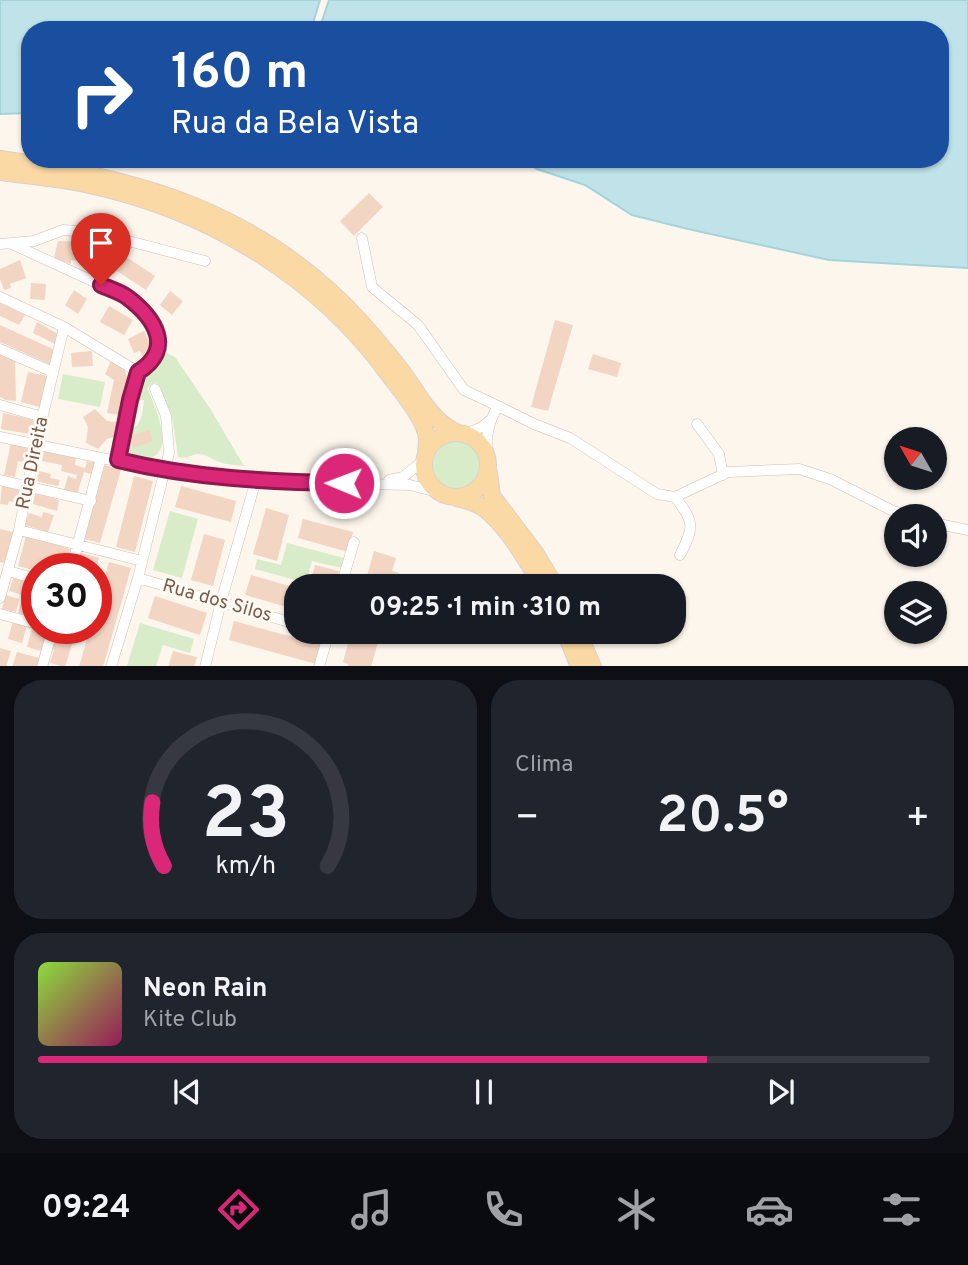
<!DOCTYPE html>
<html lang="pt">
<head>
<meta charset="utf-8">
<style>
  :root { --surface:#171b24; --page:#20242c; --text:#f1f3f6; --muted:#9ea1a6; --line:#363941; --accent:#db2777 }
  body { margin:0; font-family:Overpass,sans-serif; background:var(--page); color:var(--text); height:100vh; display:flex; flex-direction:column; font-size:26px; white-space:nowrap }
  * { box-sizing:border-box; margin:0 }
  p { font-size:23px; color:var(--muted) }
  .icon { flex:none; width:38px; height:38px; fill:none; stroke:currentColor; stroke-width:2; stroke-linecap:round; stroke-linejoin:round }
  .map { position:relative; height:666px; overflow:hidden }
  .details { display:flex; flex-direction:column; gap:14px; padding:14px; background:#0d0f14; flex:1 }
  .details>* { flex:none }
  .banner { position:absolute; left:21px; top:21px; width:928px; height:147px; border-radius:28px; box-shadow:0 2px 5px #0004; background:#1a4fa0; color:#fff; overflow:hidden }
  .needle { width:46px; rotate:309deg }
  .tools { position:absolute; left:884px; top:427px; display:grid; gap:14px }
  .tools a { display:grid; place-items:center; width:63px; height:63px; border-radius:50%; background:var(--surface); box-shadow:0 2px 5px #0004; font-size:35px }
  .speed { position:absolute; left:21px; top:553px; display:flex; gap:14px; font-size:35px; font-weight:700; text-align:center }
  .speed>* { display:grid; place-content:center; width:91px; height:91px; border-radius:50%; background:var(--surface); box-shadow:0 2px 5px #0004; line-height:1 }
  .speed .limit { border:10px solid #d22; background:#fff; color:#111 }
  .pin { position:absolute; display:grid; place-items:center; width:60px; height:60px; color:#fff; margin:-72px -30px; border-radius:50% 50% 50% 0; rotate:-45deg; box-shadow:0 0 7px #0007 }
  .pin .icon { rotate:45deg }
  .me { position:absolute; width:77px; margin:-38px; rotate:271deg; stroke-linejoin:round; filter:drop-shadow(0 0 5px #0008) }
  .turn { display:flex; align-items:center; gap:24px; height:147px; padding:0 35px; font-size:32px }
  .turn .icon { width:91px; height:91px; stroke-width:2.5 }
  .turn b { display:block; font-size:49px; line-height:60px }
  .big { font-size:52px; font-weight:700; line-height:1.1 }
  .details .widget { flex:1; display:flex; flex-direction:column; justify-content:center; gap:10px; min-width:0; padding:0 24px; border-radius:28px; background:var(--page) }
  .details .dial { align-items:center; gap:0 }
  .dial svg { height:182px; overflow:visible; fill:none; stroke:var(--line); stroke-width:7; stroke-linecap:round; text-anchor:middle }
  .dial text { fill:var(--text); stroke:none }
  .song { display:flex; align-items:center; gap:21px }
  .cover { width:84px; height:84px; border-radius:10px; background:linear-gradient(135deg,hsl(90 70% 55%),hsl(330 70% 35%)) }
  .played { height:7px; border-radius:4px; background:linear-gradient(90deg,var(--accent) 75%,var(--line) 75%) }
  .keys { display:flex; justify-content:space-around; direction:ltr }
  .heat { display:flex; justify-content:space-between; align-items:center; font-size:38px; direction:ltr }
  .details .tiles { flex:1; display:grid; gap:14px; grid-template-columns:1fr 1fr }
  .widget:last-child { grid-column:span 2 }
  .trip { position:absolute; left:284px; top:574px; width:402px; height:70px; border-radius:28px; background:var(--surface); box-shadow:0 2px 5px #0004; font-weight:700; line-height:70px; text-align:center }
  .menu { display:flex; height:112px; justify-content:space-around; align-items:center; background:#090b0e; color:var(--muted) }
  .menu .icon { width:49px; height:49px }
  .menu .on { color:var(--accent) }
  .menu b { font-size:32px; color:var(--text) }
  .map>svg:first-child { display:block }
</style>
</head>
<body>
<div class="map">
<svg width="968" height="667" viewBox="0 0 968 667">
  <rect width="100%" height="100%" fill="#fdf6ec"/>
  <path fill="#d8ecc9" d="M164,352L175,357L211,410L244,466C236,465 226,465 220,462C207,457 200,449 187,458L178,457L172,416L156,382L147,388C154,403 176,451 150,458C143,460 136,458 129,454C122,426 134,435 141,418C143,413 143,406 144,400L135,401L136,392Z
    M63,374L105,382L100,407L58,399Z
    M433 466a26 26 0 1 1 52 0a26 26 0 1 1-52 0Z
    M170,511L198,519L182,578L153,570Z
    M287,543L344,558L341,568L312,561L306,583L255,569L257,559L281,565Z
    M140,623L194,639L190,653L163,645L156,666H127Z"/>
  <path fill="#bfe3e8" stroke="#a5d3da" stroke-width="2" d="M0,0H320L311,30H30V113L0,114Z
    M329,0H968V268L829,260L688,229L632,215L585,185L537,169L520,159H940V30H319Z"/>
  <path fill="#f3d5c3" d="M369,193L383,207L354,236L340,221Z
    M89,237L95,242L93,250L84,249V261L71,260V264L54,258L58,241L86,242Z
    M114,253L123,258L125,256L155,276L146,290L117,271L114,274L104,266Z
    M20,260L26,278L10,284L11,288L4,290L0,279V269Z
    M31,283L46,284L45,300L30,299Z
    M74,290L87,299L78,314L65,305Z
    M170,291L183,301L172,315L160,305Z
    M0,303L25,315L19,325L0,316Z
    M109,306L133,320L124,335L100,322Z
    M555,320L573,325L548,411L531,407Z
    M37,322L58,334L55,344L33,333Z
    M0,325L55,350L51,365L0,342Z
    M144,331L155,354L144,360L140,351L134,353L128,339Z
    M92,351L93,366L72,367L71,353Z
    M0,353L15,360L16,401L6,400L0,397Z
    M593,354L621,363L617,377L588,369Z
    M112,359L122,365L131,385L125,416L107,413L114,380L105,374Z
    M28,372L47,376L40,407L21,402Z
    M95,409L107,421L117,422L118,436L107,439L98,449L86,443L88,427L83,417Z
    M3,413L38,421L34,435L1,429Z
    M150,430L153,441L133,448L129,436Z
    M11,443L31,447L28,463L18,461L15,477L4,475Z
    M44,451L76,457L75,465L85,468L87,461L97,463L94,475L84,472L77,494L64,490L68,476L76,479L77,475L61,471L62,465L42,461Z
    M105,465L121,470L100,543L84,539Z
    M39,471L51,474L50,478L60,480L58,486L36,481Z
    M134,476L153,481L135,552L116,547Z
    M2,486L21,490L18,503L9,501L8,505L0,504Z
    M181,486L236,501L231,522L175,507Z
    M35,493L59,500L57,511L33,504Z
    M266,508L289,515L277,561L253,554Z
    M43,512L54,515L48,532L25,525L29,513L42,517Z
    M303,519L353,532L348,552L298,538Z
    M0,529L13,532L4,563L0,562Z
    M204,534L225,540L213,586L191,580Z
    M26,536L70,549L64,569H37V571L18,566Z
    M374,551L396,558L392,571L399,573L396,586H364Z
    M79,552L99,558L96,569H74Z
    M109,562L131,568L103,667H79L90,628H96V606Z
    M315,565L339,571L335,586H309Z
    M251,575L296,588L290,608L245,595Z
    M13,578L26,581L23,595L9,591Z
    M29,581L37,583V597L26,595Z
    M6,595L19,599L16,612L2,609Z
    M155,596L207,613L200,635L148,618Z
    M22,599L35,603L32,616L18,613Z
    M13,621L27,625L22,643L8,639Z
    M234,621L322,645L316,664L229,640Z
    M56,628H77L65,667L50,663L54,649L50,648Z
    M32,629L46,633L41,651L27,647Z
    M351,632H381L371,667H348V664L343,662Z
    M0,648L11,651L6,667H0Z
    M173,651L197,657L194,667H168Z
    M17,652L39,658L37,667H12Z"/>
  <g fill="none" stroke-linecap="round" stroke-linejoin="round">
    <g stroke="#d1beb0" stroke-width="11">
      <path id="street" d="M362,238L372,287L418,325L464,390L498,406
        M0,244L34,241L63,230L94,232L205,261
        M12,244L125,296L145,314L160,339L158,355L150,365L138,372L118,460
        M0,297L64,327L138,372
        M0,349L53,372
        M0,405L43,417
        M697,424L719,454L723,475
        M465,434L482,427L489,421
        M0,437L164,471L279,482L410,485L441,493
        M487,455C486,435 488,423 498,406L534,424L570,438L657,494L675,497L728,472L799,469L830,479L893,511L911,516
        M0,480L91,501
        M389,480L403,477L424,460
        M675,497C694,522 695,526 680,555
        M934,523L968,530
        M19,530L142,561
        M71,569L101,458
        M8,571L37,579
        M138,578L296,624
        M341,586L354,542
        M0,598L19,530L36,444L64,327
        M0,614L37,624
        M42,667L53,628
        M111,667L138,578L169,453L166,416L155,389
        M205,667L221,602L256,480
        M319,667L329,632"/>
    </g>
    <g stroke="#dad1cd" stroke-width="18">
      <path id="primary" d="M0,159C140,178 260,212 360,321C375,338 390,355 404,374C419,395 431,420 456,432
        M0,172C28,176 57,178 85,184C205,209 317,275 389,375C401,391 426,420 427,439C427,444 426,450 426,455
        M424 465a32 32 0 1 1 64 0a32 32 0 1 1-64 0Z
        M489,473L492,496L536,554L555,586
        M456,498C465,500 474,502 482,507C507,525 526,560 542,586
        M565,632L579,667
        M578,632L593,667"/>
    </g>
    <use href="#street" stroke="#fff" stroke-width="10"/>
    <use href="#primary" stroke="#fbd9a5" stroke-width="16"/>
  </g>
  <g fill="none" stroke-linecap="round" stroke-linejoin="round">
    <g stroke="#8e194d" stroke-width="18">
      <path id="route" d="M101,285C110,289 120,292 127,297C155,318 175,349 138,372L130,400L118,460C192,478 269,482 344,483"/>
    </g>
    <use href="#route" stroke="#db2777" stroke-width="12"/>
  </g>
  <g text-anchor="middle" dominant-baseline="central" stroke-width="6" stroke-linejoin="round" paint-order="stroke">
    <g font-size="19" fill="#7a5c4d" stroke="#fffaf3">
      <text transform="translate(33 463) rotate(-78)">Rua Direita</text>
      <text transform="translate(217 601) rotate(16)">Rua dos Silos</text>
    </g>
  </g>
</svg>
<div class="tools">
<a><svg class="needle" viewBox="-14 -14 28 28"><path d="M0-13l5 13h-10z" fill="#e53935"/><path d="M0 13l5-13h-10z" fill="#9ea1a6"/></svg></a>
<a><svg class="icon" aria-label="sound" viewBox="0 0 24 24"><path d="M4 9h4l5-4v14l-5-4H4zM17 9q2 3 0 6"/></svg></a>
<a><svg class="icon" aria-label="layers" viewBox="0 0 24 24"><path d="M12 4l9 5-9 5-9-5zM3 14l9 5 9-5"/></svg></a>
</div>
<div class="speed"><div class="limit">30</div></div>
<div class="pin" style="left:101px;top:285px;background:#d93025"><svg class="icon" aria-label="arrive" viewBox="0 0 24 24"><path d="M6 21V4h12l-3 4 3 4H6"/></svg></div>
<svg class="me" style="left:344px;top:483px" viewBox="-20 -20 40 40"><circle r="17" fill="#db2777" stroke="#fff" stroke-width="3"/><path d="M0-11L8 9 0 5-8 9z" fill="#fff"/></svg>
<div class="trip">09:25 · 1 min · 310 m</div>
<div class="banner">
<div class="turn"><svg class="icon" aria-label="right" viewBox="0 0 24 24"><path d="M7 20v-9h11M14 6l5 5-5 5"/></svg><div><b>160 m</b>Rua da Bela Vista</div></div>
</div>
</div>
<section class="details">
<div class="tiles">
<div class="widget dial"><svg viewBox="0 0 100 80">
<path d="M14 69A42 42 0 1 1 86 69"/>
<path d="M14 69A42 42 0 0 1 9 41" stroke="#db2777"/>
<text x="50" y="56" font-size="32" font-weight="700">23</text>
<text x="50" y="72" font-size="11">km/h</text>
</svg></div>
<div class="widget"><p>Clima</p>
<div class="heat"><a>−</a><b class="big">20.5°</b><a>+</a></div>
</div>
<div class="widget">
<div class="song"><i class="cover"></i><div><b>Neon Rain</b><p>Kite Club</p></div></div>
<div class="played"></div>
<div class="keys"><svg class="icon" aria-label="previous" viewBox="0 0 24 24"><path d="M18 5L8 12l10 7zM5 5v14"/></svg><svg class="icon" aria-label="pause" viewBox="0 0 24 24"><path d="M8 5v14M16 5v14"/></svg><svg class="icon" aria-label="next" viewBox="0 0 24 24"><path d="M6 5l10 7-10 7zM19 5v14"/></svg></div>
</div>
</div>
</section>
<nav class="menu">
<b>09:24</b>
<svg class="icon on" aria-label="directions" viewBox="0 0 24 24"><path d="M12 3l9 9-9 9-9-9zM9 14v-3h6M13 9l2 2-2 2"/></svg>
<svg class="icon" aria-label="music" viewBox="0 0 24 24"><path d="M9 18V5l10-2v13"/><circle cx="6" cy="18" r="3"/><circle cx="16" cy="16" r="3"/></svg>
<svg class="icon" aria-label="phone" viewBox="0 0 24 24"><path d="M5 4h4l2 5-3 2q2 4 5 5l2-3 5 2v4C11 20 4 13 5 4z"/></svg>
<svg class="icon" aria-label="climate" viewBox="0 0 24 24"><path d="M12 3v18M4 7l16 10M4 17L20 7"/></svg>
<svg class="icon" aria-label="car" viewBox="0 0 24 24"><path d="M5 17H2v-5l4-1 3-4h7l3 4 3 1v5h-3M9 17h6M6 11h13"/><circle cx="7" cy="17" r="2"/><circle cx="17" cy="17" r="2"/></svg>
<svg class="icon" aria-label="filters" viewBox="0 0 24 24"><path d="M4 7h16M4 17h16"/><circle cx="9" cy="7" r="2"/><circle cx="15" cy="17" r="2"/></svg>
</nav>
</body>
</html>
